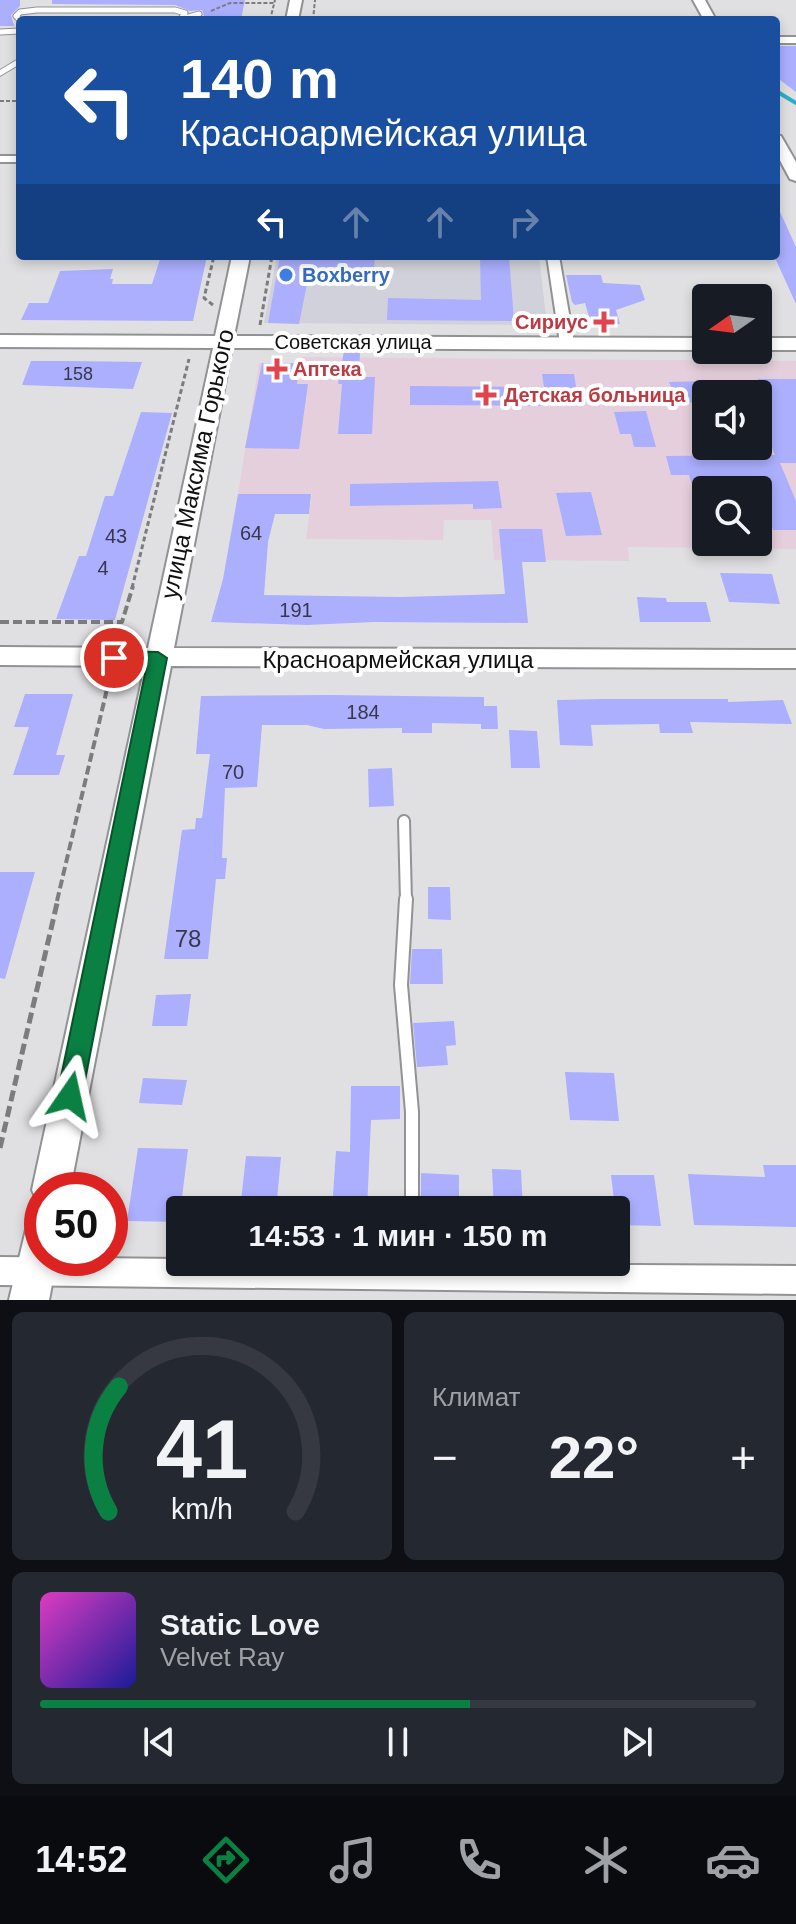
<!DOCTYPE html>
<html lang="ru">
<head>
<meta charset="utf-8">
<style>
  :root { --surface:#171b24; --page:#242831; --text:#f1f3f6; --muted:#9ea1a6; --line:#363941; --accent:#0b8043 }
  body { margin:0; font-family:Arial,sans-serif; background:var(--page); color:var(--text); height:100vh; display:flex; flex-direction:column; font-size:30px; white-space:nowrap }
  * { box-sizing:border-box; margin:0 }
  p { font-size:26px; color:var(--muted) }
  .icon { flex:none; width:44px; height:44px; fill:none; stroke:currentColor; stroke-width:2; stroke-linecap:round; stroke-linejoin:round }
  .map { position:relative; height:1300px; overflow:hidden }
  .side { display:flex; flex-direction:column; gap:12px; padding:12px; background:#0d0f14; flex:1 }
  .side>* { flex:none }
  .hud { position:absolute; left:16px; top:16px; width:764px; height:244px; border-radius:8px; box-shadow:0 4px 12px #0003; background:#1a4fa0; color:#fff; overflow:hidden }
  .needle { width:52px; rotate:256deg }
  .fabs { position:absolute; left:692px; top:284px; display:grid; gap:16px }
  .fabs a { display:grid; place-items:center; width:80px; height:80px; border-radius:8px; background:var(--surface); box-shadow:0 4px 12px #0003; font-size:40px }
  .speed { position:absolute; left:24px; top:1172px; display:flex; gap:16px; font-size:40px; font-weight:700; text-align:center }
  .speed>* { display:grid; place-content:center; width:104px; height:104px; border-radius:50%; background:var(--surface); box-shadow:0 4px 12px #0003; line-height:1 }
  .speed .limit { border:12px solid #d22; background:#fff; color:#111 }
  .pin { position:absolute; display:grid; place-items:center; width:68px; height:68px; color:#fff; margin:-34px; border:4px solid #fff; border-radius:50%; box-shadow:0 2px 8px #0007 }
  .me { position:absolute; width:88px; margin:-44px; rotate:11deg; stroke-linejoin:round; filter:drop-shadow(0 0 6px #0008) }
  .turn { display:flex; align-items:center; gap:28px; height:168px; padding:0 32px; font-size:36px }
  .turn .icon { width:104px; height:104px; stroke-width:2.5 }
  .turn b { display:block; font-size:56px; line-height:68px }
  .lanes { display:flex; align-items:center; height:76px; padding:0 32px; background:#0003; justify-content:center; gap:40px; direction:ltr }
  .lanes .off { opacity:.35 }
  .big { font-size:60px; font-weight:700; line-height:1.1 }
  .side .widget { flex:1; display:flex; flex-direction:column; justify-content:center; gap:12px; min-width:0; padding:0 28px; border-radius:12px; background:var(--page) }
  .side .dial { align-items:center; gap:0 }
  .dial svg { height:208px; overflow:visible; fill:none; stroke:var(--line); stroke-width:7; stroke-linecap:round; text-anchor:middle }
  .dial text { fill:var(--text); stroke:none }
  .song { display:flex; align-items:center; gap:24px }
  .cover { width:96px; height:96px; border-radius:12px; background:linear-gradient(135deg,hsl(310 70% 55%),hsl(240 70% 35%)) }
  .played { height:8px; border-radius:4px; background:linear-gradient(90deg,var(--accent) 60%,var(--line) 60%) }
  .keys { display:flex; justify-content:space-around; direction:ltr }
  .heat { display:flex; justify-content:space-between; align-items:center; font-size:44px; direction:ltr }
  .side .tiles { flex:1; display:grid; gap:12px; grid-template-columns:1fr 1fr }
  .widget:last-child { grid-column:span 2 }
  .trip { position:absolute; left:166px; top:1196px; width:464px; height:80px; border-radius:8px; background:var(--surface); box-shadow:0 4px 12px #0003; font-weight:700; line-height:80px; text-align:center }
  .tab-bar { display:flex; height:128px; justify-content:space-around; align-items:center; background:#090b0e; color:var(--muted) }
  .tab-bar .icon { width:56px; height:56px }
  .tab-bar .active { color:var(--accent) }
  .tab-bar b { font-size:36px; color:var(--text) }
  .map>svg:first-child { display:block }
</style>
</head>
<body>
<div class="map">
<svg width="796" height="1300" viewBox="0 0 796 1300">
  <rect width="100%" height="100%" fill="#e0e0e3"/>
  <path fill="#d0d1da" d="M277,256H539L547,325L264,323Z"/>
  <path fill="#e5cfdc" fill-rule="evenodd" d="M302,357L796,361V549L628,547L629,561L494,560L491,520H444L443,540L306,539L312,494H238L259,363H299ZM706,394H758V446H706ZM706,490H758V542H706Z"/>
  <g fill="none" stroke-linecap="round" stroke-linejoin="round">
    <path stroke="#2aafc7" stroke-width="4" d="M776,91L796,103"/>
  </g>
  <path fill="#abaffe" d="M0,0H20V6L11,15L14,26H0Z
    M52,0H245L241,20H198L204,16L202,10L190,11L175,5L52,4Z
    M776,46H796V92L776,77Z
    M776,203L796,247V304L776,260Z
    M161,256H207L193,321L21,320L29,303H48L60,271L113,269L110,279H113L112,284H152Z
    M280,256H375L373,285L307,284L299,324L268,323Z
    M480,256H509L514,321L387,320L388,298L481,300Z
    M566,275H601L603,283L640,285L645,300L616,310L620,324H591L585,303L575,305L572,302Z
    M344,351L360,352L359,377H375L372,434H338L342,384H338Z
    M31,361H71L142,362L133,389L22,385Z
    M262,363H300L297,384H308L299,449L245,448Z
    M542,374H574L579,406L410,405V386L544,387Z
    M758,379H796V463H780L796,501V530H773L770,523H758V477H706V516L702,517L689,475H671L666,456L775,455L758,415Z
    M706,381V402L678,403L669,382Z
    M646,411L656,447H634L631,434H620L614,412Z
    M141,412L172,413L115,620L56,619L79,556H86L105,496H113Z
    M498,481L502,508L473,509V504L350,506V484Z
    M591,492L602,535L566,536L556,493Z
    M238,494H311L309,514H275L268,542L264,595L401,597L505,594L499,529H542L546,562H522L528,623L374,622L307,625L211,622L223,579Z
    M720,573L772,574L780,604L729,602Z
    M637,597L666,598L667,602H706L711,622H640Z
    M25,694H73L56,755H65L59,775H13L29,727H14Z
    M331,695L484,697V706H497L498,729H481V724L432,723V733H402V728L324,729L307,725H262L257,787L225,788L222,858H227L225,879H216L208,959H164L182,830L195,829L196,818H202L210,754H196L201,696Z
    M604,699H728V702L783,700L792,724L690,722L693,733H660L659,724L591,725L593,746L560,745L557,700Z
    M509,730L537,731L540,768H511Z
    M392,768L394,806L369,807L368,769Z
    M0,872H35L5,979L0,978Z
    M428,887H450L451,920L428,919Z
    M412,949H442L443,984H410Z
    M191,994L187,1026H152L156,995Z
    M454,1021L456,1045L446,1046L448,1065L417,1067L413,1023Z
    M565,1072L614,1073L619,1121L570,1120Z
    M143,1078L187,1080L182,1105L139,1103Z
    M351,1086H400V1119L371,1120L367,1210H332L336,1151L350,1152Z
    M138,1148L188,1149L179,1222L127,1221Z
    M246,1156L281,1157L276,1210H240Z
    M763,1165H796V1227L694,1225L688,1174L765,1177Z
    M492,1169L521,1170L523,1210H494Z
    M421,1173L459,1175V1210H421Z
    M611,1175H654L661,1226L617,1225Z"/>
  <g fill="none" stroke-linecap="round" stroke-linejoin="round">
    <g stroke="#919294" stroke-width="7">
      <path id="lane-far2" d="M185,18L199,14
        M20,20L16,16L20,12L37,10H175L185,13L180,20
        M0,32L20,31
        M0,73L20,61"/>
    </g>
    <g stroke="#919294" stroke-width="14">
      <path id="lane-far1" d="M404,821L406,901"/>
    </g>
    <g stroke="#919294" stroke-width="16">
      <path id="lane" d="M406,899L401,985L412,1112V1210"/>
    </g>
    <g stroke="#919294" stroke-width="4">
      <path id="street" d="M776,37H796V43H776Z
        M0,156H20V162H0Z
        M547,256H559L574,343L567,347L560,343Z
        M0,1257L180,1259V1262L796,1266V1294L0,1285Z"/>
    </g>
    <g stroke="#919294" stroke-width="4">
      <path id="secondary" d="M290,0H302L298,20H286Z
        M693,0H705L716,20H704Z
        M776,135L781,136L796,162V181L790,179L776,153Z
        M232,256H250L234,336L706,338V350L232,348L174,648L796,650V668L171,666L70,1190H42V1205L38,1203L32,1190L145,666L0,665V647L148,648L213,348L0,347V335L215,336Z
        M758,338H796V350H758Z
        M42,1216V1258H57L49,1300H9L28,1221Z"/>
    </g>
    <path stroke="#7c7c7e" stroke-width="2" stroke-dasharray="4 2" stroke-linecap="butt" d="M211,11L230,3H274
      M270,20L275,0
      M313,20L315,0
      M0,101H20"/>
    <path stroke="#7c7c7e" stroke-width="3" stroke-dasharray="5 3" stroke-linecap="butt" d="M213,305L204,298L214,256
      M260,325L272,256
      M132,588L189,359"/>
    <path stroke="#7c7c7e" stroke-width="4" stroke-dasharray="9 4" stroke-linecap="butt" d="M0,622H122L133,586
      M57,901L107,689"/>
    <path stroke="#7c7c7e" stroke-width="5" stroke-dasharray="11 5" stroke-linecap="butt" d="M0,1148L58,899"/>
    <use href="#lane-far2" stroke="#fff" stroke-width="5"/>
    <use href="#lane-far1" stroke="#fff" stroke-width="10"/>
    <use href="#lane" stroke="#fff" stroke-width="12"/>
    <use href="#street" fill="#fff" fill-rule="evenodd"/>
    <use href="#secondary" fill="#fff" fill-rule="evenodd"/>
  </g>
  <path fill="#0b8043" stroke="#07532c" stroke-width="2" d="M114,651L158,652L167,658L82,1096L79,1104L70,1108L61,1104L57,1096L147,664L108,662L105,658L108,653Z"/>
  <circle fill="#3f7fe0" stroke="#fff" stroke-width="3" cx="286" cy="275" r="8"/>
  <g fill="#e0444e" stroke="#fff" stroke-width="3">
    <path d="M600 310h8v8h8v8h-8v8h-8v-8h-8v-8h8z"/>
    <path d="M273 357h8v8h8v8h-8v8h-8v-8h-8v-8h8z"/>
    <path d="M482 383h8v8h8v8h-8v8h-8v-8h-8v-8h8z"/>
  </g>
  <g text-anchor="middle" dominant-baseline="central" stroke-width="8" stroke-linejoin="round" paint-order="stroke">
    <g font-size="18" fill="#37384c">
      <text x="78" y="374">158</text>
    </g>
    <g font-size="20" font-weight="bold" fill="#366cbe" stroke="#fff" text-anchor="start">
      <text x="302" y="275">Boxberry</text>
    </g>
    <g font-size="20" font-weight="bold" fill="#be3a42" stroke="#fff" text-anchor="start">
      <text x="588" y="322" text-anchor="end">Сириус</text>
      <text x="293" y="369">Аптека</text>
      <text x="504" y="395">Детская больница</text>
    </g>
    <g font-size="20" fill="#101011" stroke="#fff">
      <text x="353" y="342">Советская улица</text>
    </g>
    <g font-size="20" fill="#37384c">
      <text x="251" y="533">64</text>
      <text x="116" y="536">43</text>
      <text x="103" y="568">4</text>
      <text x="296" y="610">191</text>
      <text x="363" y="712">184</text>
      <text x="233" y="772">70</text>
    </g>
    <g font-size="24" fill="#101011" stroke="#fff">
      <text transform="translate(197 464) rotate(-78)">улица Максима Горького</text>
      <text x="398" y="659">Красноармейская улица</text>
    </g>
    <g font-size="24" fill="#37384c">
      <text x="188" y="938">78</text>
    </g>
  </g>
</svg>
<div class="fabs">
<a><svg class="needle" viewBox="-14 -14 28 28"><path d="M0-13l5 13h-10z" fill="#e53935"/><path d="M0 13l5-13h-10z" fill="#9ea1a6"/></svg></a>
<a><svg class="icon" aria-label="sound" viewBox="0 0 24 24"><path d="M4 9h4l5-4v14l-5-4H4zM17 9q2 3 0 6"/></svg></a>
<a><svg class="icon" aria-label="search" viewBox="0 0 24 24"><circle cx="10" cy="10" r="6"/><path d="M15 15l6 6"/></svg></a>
</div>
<div class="speed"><div class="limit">50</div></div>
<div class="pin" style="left:114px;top:658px;background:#d93025"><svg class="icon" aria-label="arrive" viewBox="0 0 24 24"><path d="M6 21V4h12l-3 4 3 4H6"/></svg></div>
<svg class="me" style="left:70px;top:1096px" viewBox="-20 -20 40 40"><path d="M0-17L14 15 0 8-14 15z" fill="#0b8043" stroke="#fff" stroke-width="4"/></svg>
<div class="trip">14:53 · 1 мин · 150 m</div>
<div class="hud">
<div class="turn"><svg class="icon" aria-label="left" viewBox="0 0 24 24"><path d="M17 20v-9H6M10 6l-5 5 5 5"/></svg><div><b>140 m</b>Красноармейская улица</div></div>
<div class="lanes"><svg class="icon" aria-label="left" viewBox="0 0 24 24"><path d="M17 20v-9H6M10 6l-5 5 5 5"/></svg><svg class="icon off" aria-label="ahead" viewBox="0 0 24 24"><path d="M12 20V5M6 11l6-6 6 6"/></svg><svg class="icon off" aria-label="ahead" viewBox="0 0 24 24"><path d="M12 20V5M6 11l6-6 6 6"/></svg><svg class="icon off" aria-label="right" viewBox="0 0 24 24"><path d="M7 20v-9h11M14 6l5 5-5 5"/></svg></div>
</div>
</div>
<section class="side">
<div class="tiles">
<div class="widget dial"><svg viewBox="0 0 100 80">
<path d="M14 69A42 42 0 1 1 86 69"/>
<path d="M14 69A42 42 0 0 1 18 21" stroke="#0b8043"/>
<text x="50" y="56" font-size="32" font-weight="700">41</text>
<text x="50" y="72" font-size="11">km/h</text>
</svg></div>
<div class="widget"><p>Климат</p>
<div class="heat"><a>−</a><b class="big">22°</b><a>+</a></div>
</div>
<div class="widget">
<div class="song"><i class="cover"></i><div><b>Static Love</b><p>Velvet Ray</p></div></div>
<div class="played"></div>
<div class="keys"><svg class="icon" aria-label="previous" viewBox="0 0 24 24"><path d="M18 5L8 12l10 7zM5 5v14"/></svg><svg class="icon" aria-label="pause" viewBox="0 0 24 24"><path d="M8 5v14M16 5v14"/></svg><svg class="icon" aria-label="next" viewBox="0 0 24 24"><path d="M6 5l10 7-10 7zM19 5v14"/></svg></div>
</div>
</div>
</section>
<nav class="tab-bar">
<b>14:52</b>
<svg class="icon active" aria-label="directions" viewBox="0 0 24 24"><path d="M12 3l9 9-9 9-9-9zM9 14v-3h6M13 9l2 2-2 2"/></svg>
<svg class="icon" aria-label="music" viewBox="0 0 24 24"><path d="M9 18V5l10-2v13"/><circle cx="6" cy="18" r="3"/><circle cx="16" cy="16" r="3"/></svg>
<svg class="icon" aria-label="phone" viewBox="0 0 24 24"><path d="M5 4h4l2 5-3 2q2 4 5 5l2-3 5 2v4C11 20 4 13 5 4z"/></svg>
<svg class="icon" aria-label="climate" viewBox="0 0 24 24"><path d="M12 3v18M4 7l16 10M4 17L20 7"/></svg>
<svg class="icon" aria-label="car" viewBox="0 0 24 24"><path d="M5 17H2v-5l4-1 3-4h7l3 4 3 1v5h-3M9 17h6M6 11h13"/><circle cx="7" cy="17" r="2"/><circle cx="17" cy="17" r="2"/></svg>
</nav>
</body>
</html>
